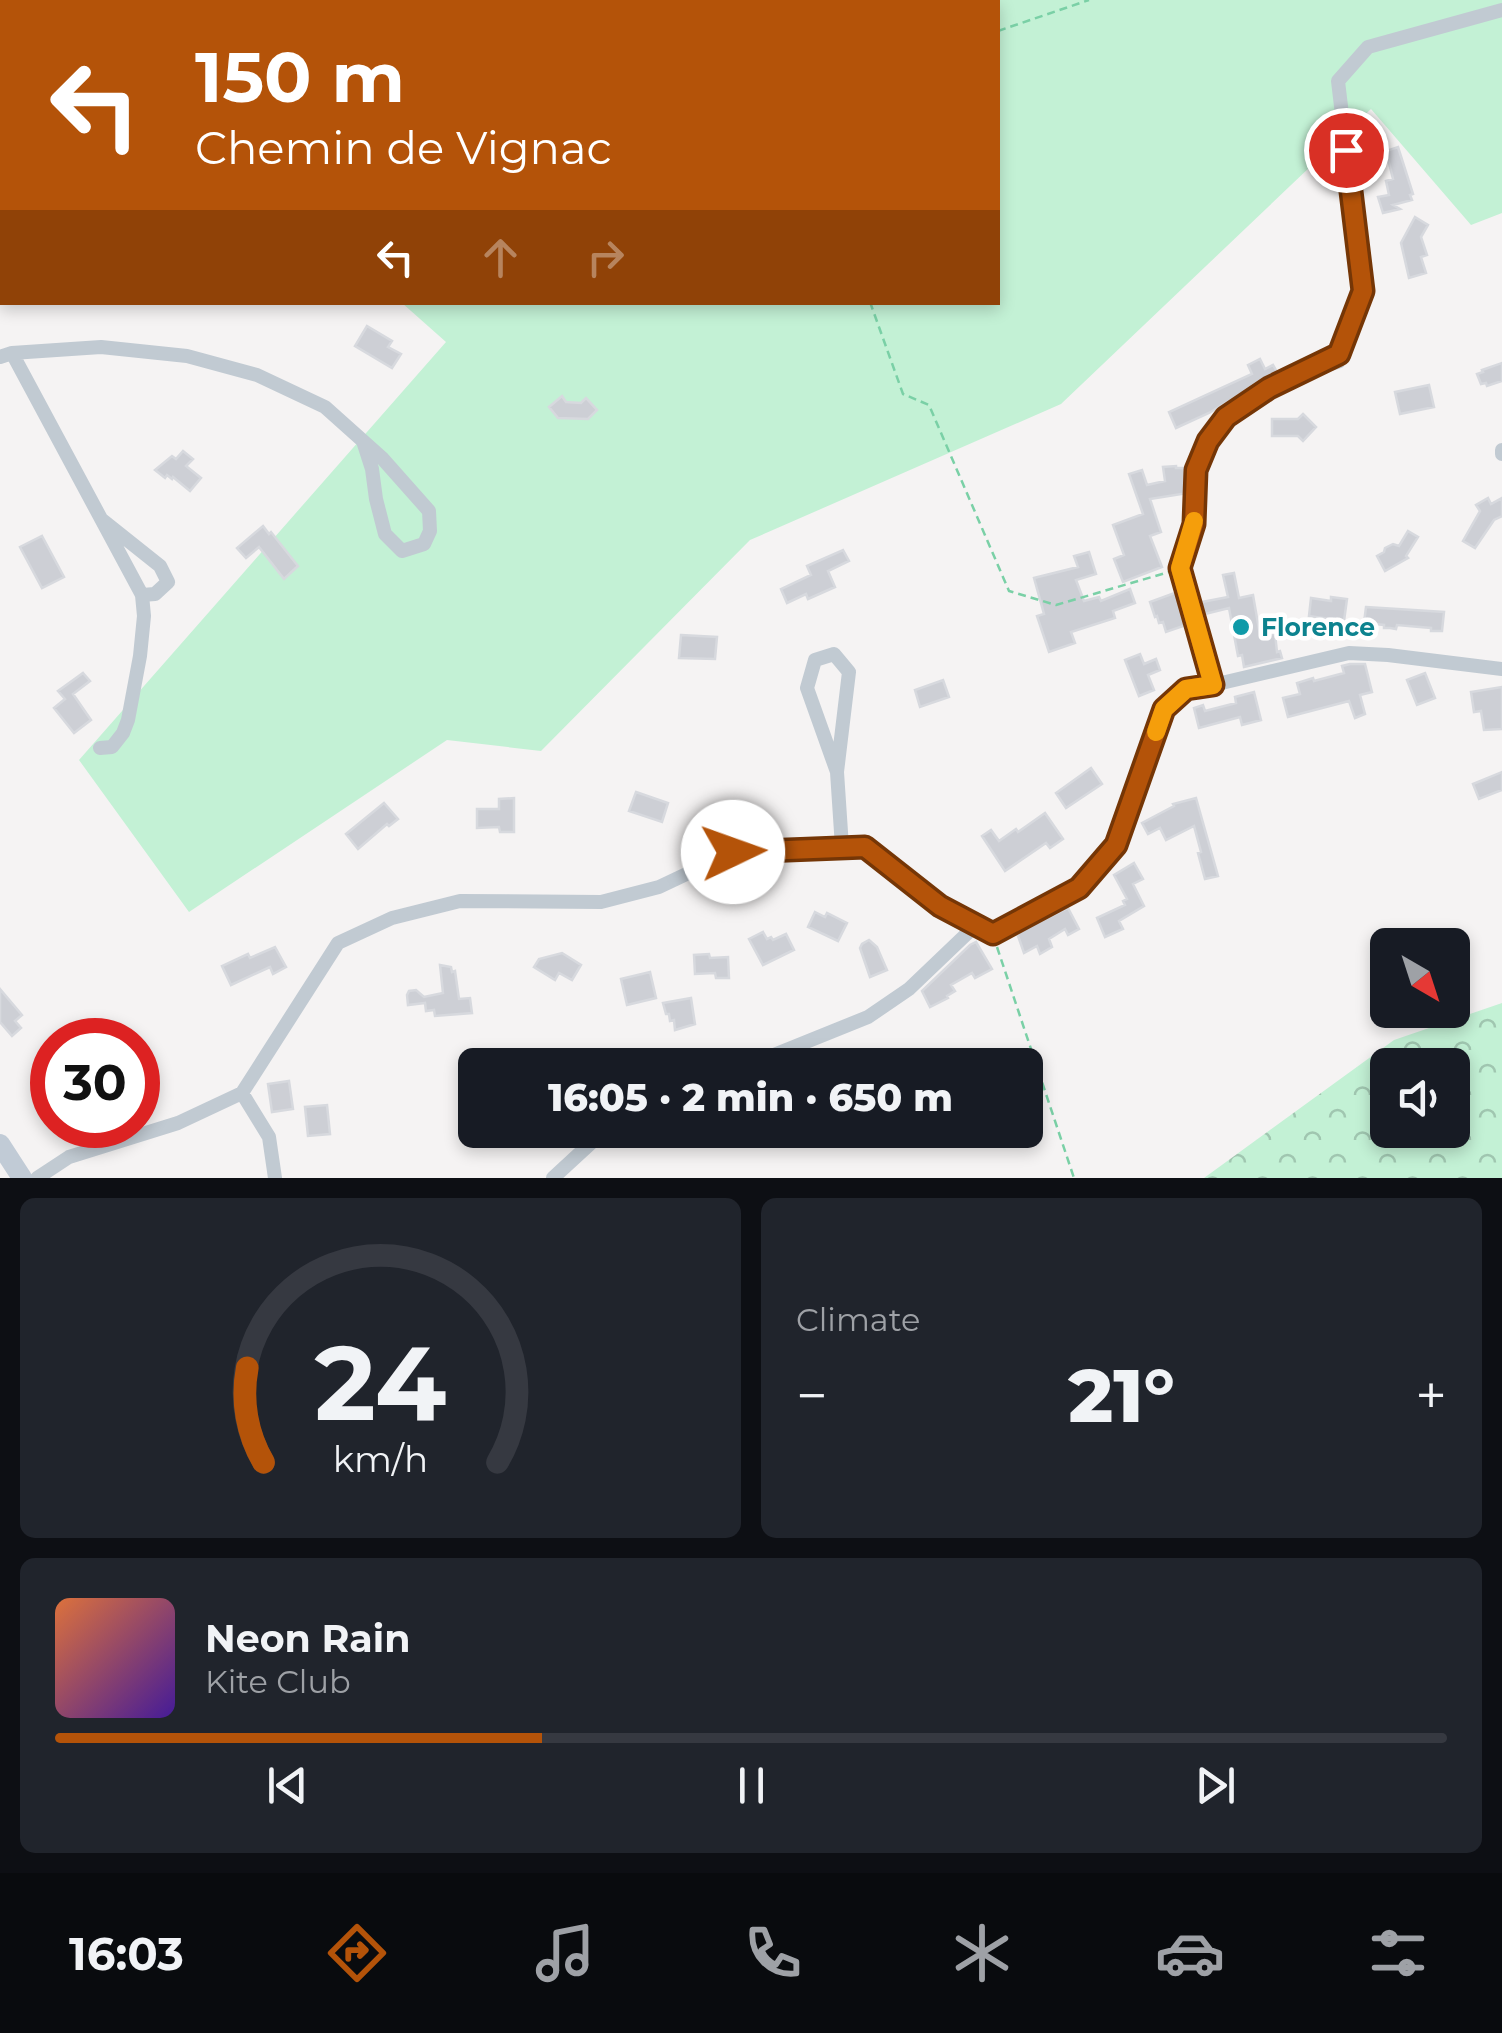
<!DOCTYPE html>
<html lang="en">
<head>
<meta charset="utf-8">
<style>
  :root { --surface:#171b24; --page:#20242c; --text:#f1f3f6; --muted:#9ea1a6; --line:#363941; --accent:#b45309 }
  body { margin:0; font-family:Montserrat,sans-serif; background:var(--page); color:var(--text); height:100vh; display:flex; flex-direction:column; font-size:38px; white-space:nowrap }
  * { box-sizing:border-box; margin:0 }
  p { font-size:32px; color:var(--muted) }
  .icon { flex:none; width:55px; height:55px; fill:none; stroke:currentColor; stroke-width:2; stroke-linecap:round; stroke-linejoin:round }
  .map { position:relative; height:1178px; overflow:hidden }
  .drawer { display:flex; flex-direction:column; gap:20px; padding:20px; background:#0d0f14; flex:1 }
  .drawer>* { flex:none }
  .hud { position:absolute; left:0px; top:0px; width:1000px; height:305px; box-shadow:0 5px 15px #0003; background:#b45309; color:#fff; overflow:hidden }
  .needle { width:65px; rotate:141deg }
  .buttons { position:absolute; left:1370px; top:928px; display:grid; gap:20px }
  .buttons a { display:grid; place-items:center; width:100px; height:100px; border-radius:15px; background:var(--surface); box-shadow:0 5px 15px #0003; font-size:50px }
  .speed { position:absolute; left:30px; top:1018px; display:flex; gap:20px; font-size:50px; font-weight:700; text-align:center }
  .speed>* { display:grid; place-content:center; width:130px; height:130px; border-radius:50%; background:var(--surface); box-shadow:0 5px 15px #0003; line-height:1 }
  .speed .limit { border:15px solid #d22; background:#fff; color:#111 }
  .pin { position:absolute; display:grid; place-items:center; width:85px; height:85px; color:#fff; margin:-42px; border:5px solid #fff; border-radius:50%; box-shadow:0 2px 10px #0007 }
  .me { position:absolute; width:110px; margin:-55px; rotate:87deg; stroke-linejoin:round; filter:drop-shadow(0 0 8px #0008) }
  .turn { display:flex; align-items:center; gap:35px; height:210px; padding:0 30px; font-size:45px }
  .turn .icon { width:130px; height:130px; stroke-width:2.5 }
  .turn b { display:block; font-size:70px; line-height:85px }
  .lanes { display:flex; align-items:center; height:95px; padding:0 30px; background:#0003; justify-content:center; gap:50px; direction:ltr }
  .lanes .off { opacity:.35 }
  .big { font-size:75px; font-weight:800; line-height:1.1 }
  .drawer .tile { flex:1; display:flex; flex-direction:column; justify-content:center; gap:15px; min-width:0; padding:0 35px; border-radius:15px; background:var(--page) }
  .drawer .dial { align-items:center; gap:0 }
  .dial svg { height:260px; overflow:visible; fill:none; stroke:var(--line); stroke-width:7; stroke-linecap:round; text-anchor:middle }
  .dial text { fill:var(--text); stroke:none }
  .song { display:flex; align-items:center; gap:30px }
  .cover { width:120px; height:120px; border-radius:15px; background:linear-gradient(135deg,hsl(20 70% 55%),hsl(260 70% 35%)) }
  .played { height:10px; border-radius:5px; background:linear-gradient(90deg,var(--accent) 35%,var(--line) 35%) }
  .keys { display:flex; justify-content:space-around; direction:ltr }
  .heat { display:flex; justify-content:space-between; align-items:center; font-size:55px; direction:ltr }
  .drawer .tiles { flex:1; display:grid; gap:20px; grid-template-columns:1fr 1fr }
  .tile:last-child { grid-column:span 2 }
  .trip { position:absolute; left:458px; top:1048px; width:585px; height:100px; border-radius:15px; background:var(--surface); box-shadow:0 5px 15px #0003; font-weight:800; line-height:100px; text-align:center }
  .menu { display:flex; height:160px; justify-content:space-around; align-items:center; background:#090b0e; color:var(--muted) }
  .menu .icon { width:70px; height:70px }
  .menu .selected { color:var(--accent) }
  .menu b { font-size:45px; color:var(--text) }
  .map>svg:first-child { display:block }
</style>
</head>
<body>
<div class="map">
<svg width="1502" height="1178" viewBox="0 0 1502 1178">
  <defs>
    <pattern id="forest-crowns" width="20" height="18" patternUnits="userSpaceOnUse" patternTransform="scale(2.5)"><rect width="20" height="18" fill="#c3f1d5"/><path d="M2 6a3 3 0 1 1 6 0M12 15a3 3 0 1 1 6 0" fill="none" stroke="#a0c6b0"/></pattern>
  </defs>
  <rect width="100%" height="100%" fill="#f5f3f3"/>
  <path fill="#c3f1d5" d="M0,0H1502V213L1471,225L1371,109L1061,404L750,540L541,751L447,740L189,912L79,760L446,342L402,303L998,302V2H2V179H0Z"/>
  <path fill="url(#forest-crowns)" fill-rule="evenodd" d="M1502,1003V1178H1204L1394,1040ZM1388,1065H1452V1130H1388Z"/>
  <path fill="#cdcfd5" stroke="#d7d9de" stroke-width="2.5" d="M1398,147L1413,194L1410,195L1412,200L1393,205L1400,209L1383,213L1378,197L1389,195L1386,181L1393,179L1386,151Z
    M1415,217L1428,225L1421,237L1427,255L1421,257L1426,273L1409,278L1401,243Z
    M367,326L392,341L388,347L401,354L392,368L355,346Z
    M1260,359L1265,369L1273,365L1277,372L1209,413L1176,428L1169,412L1252,374L1248,365Z
    M1502,363V381L1487,386L1486,383L1481,384L1477,374L1483,372L1482,370Z
    M1429,385L1434,407L1400,414L1395,392Z
    M562,396L566,402L581,403L586,398L597,410L588,419L558,418L549,407Z
    M1303,414L1316,427L1303,441L1298,436H1272V419H1298Z
    M183,451L193,459L186,466L201,478L190,491L173,477L172,479L167,475L165,478L155,470L172,456L176,459Z
    M1176,466V468H1183L1187,476L1188,493L1150,499L1161,532L1150,536L1162,567L1123,582L1114,559L1124,555L1113,525L1143,514L1129,474L1142,470L1147,485L1165,481L1163,467Z
    M1488,498L1491,504L1502,498V516L1494,520L1475,548L1463,541L1480,511L1476,505Z
    M263,526L269,534L271,532L298,566L284,579L259,547L246,558L237,548Z
    M1408,531L1418,537L1406,556L1408,558L1385,571L1377,556L1384,552L1385,548L1393,544L1399,546Z
    M42,536L64,577L42,588L20,547Z
    M843,550L849,561L828,571L835,587L808,599L806,594L787,603L781,589L811,575L807,566Z
    M1089,552L1096,574L1076,580L1084,601L1099,597L1101,601L1130,589L1135,603L1113,611L1115,618L1071,632L1075,643L1049,652L1037,616L1044,614L1034,578L1078,567L1074,556Z
    M1234,573L1239,598L1253,595L1260,635L1275,634L1277,652L1280,651L1282,658L1244,667L1242,655L1238,656L1229,608L1201,615L1197,603L1228,597L1223,575Z
    M1177,592L1189,624L1166,632L1163,622L1159,623L1157,616L1155,617L1150,602Z
    M1331,597L1347,599L1344,621L1309,616L1311,598L1331,601Z
    M1366,607L1444,612L1442,631H1431V628L1397,625L1396,629L1390,628H1384V625L1364,623Z
    M681,635L717,637L715,659L679,658Z
    M1140,654L1144,664L1156,659L1160,670L1148,675L1154,690L1139,696L1125,660Z
    M1350,664H1365L1372,692L1360,695L1365,714L1355,718L1349,701L1288,717L1283,698L1300,694L1297,683L1313,678L1314,681L1344,673L1342,666Z
    M83,673L90,681L73,694L91,720L74,733L54,708L65,699L58,691Z
    M1425,673L1435,698L1417,705L1407,680Z
    M943,680L949,697L920,707L915,690Z
    M1502,687V729L1484,730L1481,711L1474,712L1471,692Z
    M1254,692L1261,720L1242,725L1240,717L1199,728L1194,708L1203,705L1205,711L1236,703L1235,697Z
    M1091,768L1102,784L1066,808L1056,793Z
    M1502,772V790L1479,799L1473,784Z
    M636,792L668,803L662,822L629,811Z
    M514,798V832H500L499,827L477,828V809H499V799Z
    M1196,798L1218,876L1205,879L1198,853L1201,852L1194,826L1166,840L1160,828L1148,834L1142,823L1174,806L1173,804Z
    M384,803L398,819L389,826L387,824L358,849L346,834Z
    M1045,813L1063,839L1050,848L1046,843L1005,871L982,836L991,830L999,841L1016,829L1018,832Z
    M1134,863L1143,879L1133,884L1144,906L1119,921L1123,929L1105,937L1097,918L1125,905L1123,901L1127,899L1114,875Z
    M1068,908L1079,929L1068,935L1065,929L1049,939L1052,947L1040,954L1037,946L1024,953L1017,933Z
    M815,912L825,917L827,913L847,923L838,941L808,927Z
    M763,932L767,939L771,937L773,940L786,934L794,950L763,965L749,939Z
    M869,940L877,947L887,970L870,977L860,948L862,944Z
    M976,942L992,969L975,978L972,973L951,985L955,991L947,996L948,998L930,1007L922,991L970,945Z
    M275,947L286,967L273,974L270,967L231,985L222,966L248,954L250,958Z
    M562,953L581,965L572,980L559,973L555,980L534,967L539,959Z
    M709,954L710,958L728,957L729,978H716L715,973L695,974L694,955Z
    M440,965L451,967L452,972L455,971L459,999L470,998L472,1013L435,1016L434,1010L426,1011L425,1003L408,1005L407,995L409,991L416,990L424,997L443,993Z
    M650,972L656,998L627,1005L621,979Z
    M0,989L22,1015L15,1021L21,1028L12,1036L0,1022Z
    M691,998L695,1024L675,1030L674,1020L670,1021L669,1014H666L663,1003Z
    M289,1081L293,1109L272,1112L268,1084Z
    M327,1105L330,1134L308,1136L305,1107Z"/>
  <g fill="none" stroke-linecap="round" stroke-linejoin="round">
    <path stroke="#7ad0a6" stroke-width="2.5" stroke-dasharray="8 5" stroke-linecap="butt" d="M737,0V2
      M258,2L260,0
      M998,31L1089,0
      M870,302L903,394L929,405L1009,591L1056,605L1169,572
      M997,947L1074,1178"/>
    <path stroke="#c1cad2" stroke-width="6" d="M1304,377L1341,365
      M1213,683L1180,568L1194,524L1196,470L1208,441L1226,417L1269,388"/>
    <path stroke="#c1cad2" stroke-width="14" d="M12,353L142,595L155,594L168,582L160,566L101,519
      M0,357L12,353L101,347L187,356L257,375L325,407L382,458L429,511L430,531L424,544L402,551L385,534L376,499L372,469L363,441
      M1269,388L1339,354L1363,291L1338,81L1368,47L1502,10
      M1502,450V454
      M100,748L112,747L123,733L128,720L140,656L144,616L142,595
      M837,772L807,688L815,660L834,654L849,672L837,772L842,847
      M749,1065L868,1017L909,989L976,925
      M242,1093L269,1137L275,1178
      M37,1178L69,1157L178,1123L242,1093L338,943L392,918L460,901L601,902L659,887L733,852L865,847L940,906L993,934L1079,888L1116,845L1164,709L1186,689L1213,685L1349,653L1388,655L1502,669
      M553,1178L605,1130"/>
    <path stroke="#c1cbd6" stroke-width="20" d="M0,1144L22,1178"/>
  </g>
  <g fill="none" stroke-linecap="round" stroke-linejoin="round">
    <g stroke="#753606" stroke-width="25">
      <path id="route" d="M733,852L865,847L940,906L993,934L1079,888L1116,845L1164,709L1186,689L1213,685L1180,568L1194,524L1196,470L1208,441L1226,417L1269,388L1339,354L1363,291L1346,150"/>
    </g>
    <use href="#route" stroke="#b45309" stroke-width="18"/>
    <path stroke="#f59e0b" stroke-width="18" d="M1156,732L1164,709L1186,689L1213,685L1180,568L1194,521"/>
  </g>
  <circle fill="#0f9aa8" stroke="#fff" stroke-width="4" cx="1241" cy="627" r="10"/>
  <g text-anchor="middle" dominant-baseline="central" stroke-width="9" stroke-linejoin="round" paint-order="stroke">
    <g font-size="25" font-weight="bold" fill="#0d838f" stroke="#fff" text-anchor="start">
      <text x="1261" y="627">Florence</text>
    </g>
  </g>
</svg>
<div class="buttons">
<a><svg class="needle" viewBox="-14 -14 28 28"><path d="M0-13l5 13h-10z" fill="#e53935"/><path d="M0 13l5-13h-10z" fill="#9ea1a6"/></svg></a>
<a><svg class="icon" aria-label="sound" viewBox="0 0 24 24"><path d="M4 9h4l5-4v14l-5-4H4zM17 9q2 3 0 6"/></svg></a>
</div>
<div class="speed"><div class="limit">30</div></div>
<div class="pin" style="left:1346px;top:150px;background:#d93025"><svg class="icon" aria-label="arrive" viewBox="0 0 24 24"><path d="M6 21V4h12l-3 4 3 4H6"/></svg></div>
<svg class="me" style="left:733px;top:852px" viewBox="-20 -20 40 40"><circle r="19" fill="#fff"/><path d="M0-13L10 11 0 6-10 11z" fill="#b45309"/></svg>
<div class="trip">16:05 · 2 min · 650 m</div>
<div class="hud">
<div class="turn"><svg class="icon" aria-label="left" viewBox="0 0 24 24"><path d="M17 20v-9H6M10 6l-5 5 5 5"/></svg><div><b>150 m</b>Chemin de Vignac</div></div>
<div class="lanes"><svg class="icon" aria-label="left" viewBox="0 0 24 24"><path d="M17 20v-9H6M10 6l-5 5 5 5"/></svg><svg class="icon off" aria-label="ahead" viewBox="0 0 24 24"><path d="M12 20V5M6 11l6-6 6 6"/></svg><svg class="icon off" aria-label="right" viewBox="0 0 24 24"><path d="M7 20v-9h11M14 6l5 5-5 5"/></svg></div>
</div>
</div>
<section class="drawer">
<div class="tiles">
<div class="tile dial"><svg viewBox="0 0 100 80">
<path d="M14 69A42 42 0 1 1 86 69"/>
<path d="M14 69A42 42 0 0 1 9 40" stroke="#b45309"/>
<text x="50" y="56" font-size="32" font-weight="700">24</text>
<text x="50" y="72" font-size="11">km/h</text>
</svg></div>
<div class="tile"><p>Climate</p>
<div class="heat"><a>−</a><b class="big">21°</b><a>+</a></div>
</div>
<div class="tile">
<div class="song"><i class="cover"></i><div><b>Neon Rain</b><p>Kite Club</p></div></div>
<div class="played"></div>
<div class="keys"><svg class="icon" aria-label="previous" viewBox="0 0 24 24"><path d="M18 5L8 12l10 7zM5 5v14"/></svg><svg class="icon" aria-label="pause" viewBox="0 0 24 24"><path d="M8 5v14M16 5v14"/></svg><svg class="icon" aria-label="next" viewBox="0 0 24 24"><path d="M6 5l10 7-10 7zM19 5v14"/></svg></div>
</div>
</div>
</section>
<nav class="menu">
<b>16:03</b>
<svg class="icon selected" aria-label="directions" viewBox="0 0 24 24"><path d="M12 3l9 9-9 9-9-9zM9 14v-3h6M13 9l2 2-2 2"/></svg>
<svg class="icon" aria-label="music" viewBox="0 0 24 24"><path d="M9 18V5l10-2v13"/><circle cx="6" cy="18" r="3"/><circle cx="16" cy="16" r="3"/></svg>
<svg class="icon" aria-label="phone" viewBox="0 0 24 24"><path d="M5 4h4l2 5-3 2q2 4 5 5l2-3 5 2v4C11 20 4 13 5 4z"/></svg>
<svg class="icon" aria-label="climate" viewBox="0 0 24 24"><path d="M12 3v18M4 7l16 10M4 17L20 7"/></svg>
<svg class="icon" aria-label="car" viewBox="0 0 24 24"><path d="M5 17H2v-5l4-1 3-4h7l3 4 3 1v5h-3M9 17h6M6 11h13"/><circle cx="7" cy="17" r="2"/><circle cx="17" cy="17" r="2"/></svg>
<svg class="icon" aria-label="filters" viewBox="0 0 24 24"><path d="M4 7h16M4 17h16"/><circle cx="9" cy="7" r="2"/><circle cx="15" cy="17" r="2"/></svg>
</nav>
</body>
</html>
